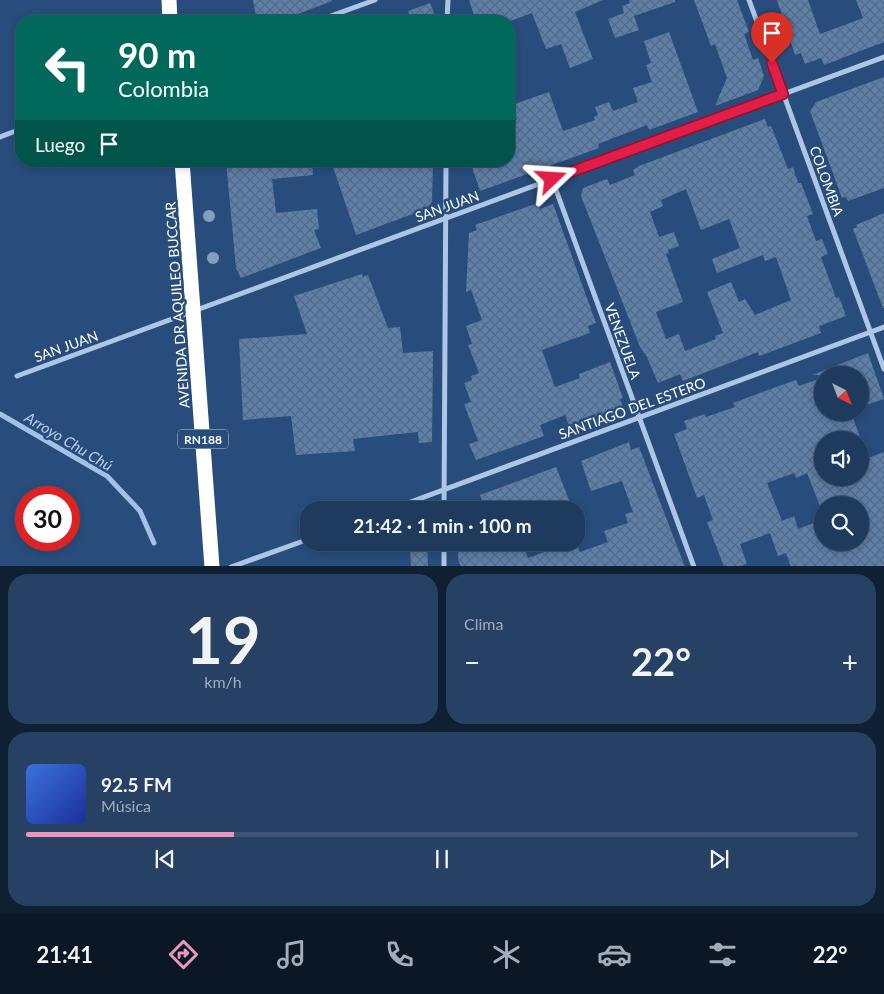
<!DOCTYPE html>
<html lang="es">
<head>
<meta charset="utf-8">
<style>
  :root { --surface:#1e3a5d; --page:#264163; --text:#f1f3f6; --muted:#a1adbc; --line:#3c5472; --accent:#e797bd }
  body { margin:0; font-family:Lato,sans-serif; background:var(--page); color:var(--text); height:100vh; display:flex; flex-direction:column; font-size:19px; white-space:nowrap }
  * { box-sizing:border-box; margin:0 }
  p { font-size:16px; color:var(--muted) }
  .icon { flex:none; width:28px; height:28px; fill:none; stroke:currentColor; stroke-width:2; stroke-linecap:round; stroke-linejoin:round }
  .map { position:relative; height:566px; overflow:hidden }
  .sheet { display:flex; flex-direction:column; gap:8px; padding:8px; background:#102033; flex:1 }
  .sheet>* { flex:none }
  .banner { position:absolute; left:15px; top:15px; width:500px; height:152px; border-radius:20px; box-shadow:0 2px 8px #0003,0 0 0 1px var(--line); background:#00695c; color:#fff; overflow:hidden }
  .needle { width:32px; rotate:138deg }
  .controls { position:absolute; left:814px; top:366px; display:grid; gap:10px }
  .controls a { display:grid; place-items:center; width:55px; height:55px; border-radius:50%; background:var(--surface); box-shadow:0 2px 8px #0003,0 0 0 1px var(--line); font-size:25px }
  .speed { position:absolute; left:15px; top:486px; display:flex; gap:10px; font-size:25px; font-weight:700; text-align:center }
  .speed>* { display:grid; place-content:center; width:65px; height:65px; border-radius:50%; background:var(--surface); box-shadow:0 2px 8px #0003,0 0 0 1px var(--line); line-height:1 }
  .speed .limit { border:8px solid #d22; background:#fff; color:#111 }
  .pin { position:absolute; display:grid; place-items:center; width:42px; height:42px; color:#fff; margin:-51px -21px; border-radius:50% 50% 50% 0; rotate:-45deg; box-shadow:0 0 5px #0007 }
  .pin .icon { rotate:45deg }
  .me { position:absolute; width:55px; margin:-28px; rotate:70deg; stroke-linejoin:round; filter:drop-shadow(0 0 4px #0008) }
  .turn { display:flex; align-items:center; gap:18px; height:105px; padding:0 20px; font-size:22px }
  .turn .icon { width:65px; height:65px; stroke-width:2.5 }
  .turn b { display:block; font-size:35px; line-height:42px }
  .then { display:flex; align-items:center; height:48px; padding:0 20px; background:#0003; gap:10px; font-size:19px }
  .big { font-size:38px; font-weight:700; line-height:1.1 }
  .sheet .card { flex:1; display:flex; flex-direction:column; justify-content:center; gap:8px; min-width:0; padding:0 18px; border-radius:20px; background:var(--page) }
  .sheet .dial { align-items:center; gap:0 }
  .dial b { font-size:65px; line-height:1 }
  .song { display:flex; align-items:center; gap:15px }
  .cover { width:60px; height:60px; border-radius:8px; background:linear-gradient(135deg,hsl(220 70% 55%),hsl(230 70% 35%)) }
  .played { height:5px; border-radius:2px; background:linear-gradient(90deg,var(--accent) 25%,var(--line) 25%) }
  .keys { display:flex; justify-content:space-around; direction:ltr }
  .heat { display:flex; justify-content:space-between; align-items:center; font-size:28px; direction:ltr }
  .sheet .tiles { flex:1; display:grid; gap:8px; grid-template-columns:1fr 1fr }
  .card:last-child { grid-column:span 2 }
  .trip { position:absolute; left:300px; top:501px; width:285px; height:50px; border-radius:20px; background:var(--surface); box-shadow:0 2px 8px #0003,0 0 0 1px var(--line); font-weight:700; line-height:50px; text-align:center }
  .tabs { display:flex; height:80px; justify-content:space-around; align-items:center; background:#0c1725; color:var(--muted) }
  .tabs .icon { width:35px; height:35px }
  .tabs .active { color:var(--accent) }
  .tabs b { font-size:22px; color:var(--text) }
  .map>svg:first-child { display:block }
</style>
</head>
<body>
<div class="map">
<svg width="884" height="567" viewBox="0 0 884 567">
  <defs>
    <pattern id="building-cross-hatch" width="8" height="8" patternUnits="userSpaceOnUse" patternTransform="scale(1.25)"><rect width="8" height="8" fill="#5d80ab"/><path d="M0 0l8 8M0 8l8-8" fill="none" stroke="#556980"/></pattern>
  </defs>
  <rect width="100%" height="100%" fill="#284d7c"/>
  <g fill="none" stroke-linecap="round" stroke-linejoin="round">
    <path stroke="#a2c1e4" stroke-width="5" d="M0,414L107,476L140,511L154,543"/>
  </g>
  <path fill="url(#building-cross-hatch)" fill-rule="evenodd" d="M253,0H332V1L280,21H257Z
    M469,0H603L575,12L593,59L570,68L561,44L546,49L532,13L510,21H476Z
    M629,0H675V2L634,16L639,30L615,38L608,19L624,13L622,6L630,3Z
    M694,0H737L749,32L744,34L753,60L758,58L764,76L758,90L715,106L727,78L715,44L711,46Z
    M777,0H808L820,34L863,18L856,0H884V42L824,65L821,58L805,64L801,53L795,55Z
    M430,3L437,21H412L408,11Z
    M669,32L698,112L649,130L647,125L598,144L599,148L480,191L470,161H509V123L517,120L512,105L549,92L563,131L595,120L594,117L598,115L595,107L609,102L613,111L638,102L633,88L652,82L646,65L651,63L644,41Z
    M884,77V188L848,201L846,197L842,198L810,111L816,102Z
    M765,119L768,127L771,126L788,169L793,167L798,183H801L813,214L807,216L816,241L822,239L828,254L821,257L836,298L839,297L846,316L819,326L821,333L759,356L758,352L683,381L680,374L658,383L647,357L640,347L581,196L583,188L607,179L610,185L635,175L633,170L639,166ZM686,189L701,230L729,219L740,248L712,259L717,273L763,255L765,261L776,257L791,300L755,315L745,299L739,302L731,282L707,292L723,333L715,336L716,339L685,351L679,334L666,339L656,312L683,302L666,254L669,253L668,250L679,246L674,232L659,237L650,212L663,206L661,200Z
    M226,161H312L313,175L272,179L276,213L317,209L319,229L314,230L321,248L241,278L236,268Z
    M331,161H433L432,202L426,209L356,235Z
    M538,203L540,209L553,204L596,323L588,326L590,333L542,350L555,387L580,378L579,374L610,362L623,398L620,399L623,407L569,426L565,415L540,425L544,436L476,460L469,444L478,441L464,404L471,402L464,383L472,380L471,376L479,373L468,345L472,344L466,326L482,320L471,290L466,292L469,233L477,230L475,225Z
    M884,213V308H883L853,229L857,227L856,225Z
    M362,274L363,277L368,275L388,328L400,327L403,353L433,351L432,442L419,443L418,432L380,436L353,439L355,451L296,455L291,416L243,420L239,339L307,334L294,296Z
    M868,353L884,399L860,407V375H812Z
    M822,378V412H851L861,440H822V478H860V461L884,452V567H791L786,553L778,556L770,533L740,544L747,564L739,567H724L707,522L713,520L704,495L697,498L674,434L687,429L684,421L705,414L706,417L735,407L733,403L773,388L796,380L799,386ZM794,473L796,478L807,473L822,511V505H860V542H822V520L798,529L794,516L782,521L767,483Z
    M629,442L631,450L639,447L685,567H461L458,559L459,542H522L528,558L571,542H576L580,552L608,542L604,531L628,523L625,514L633,512L622,481L591,491L581,461Z
    M556,467L573,510H485L480,495Z
    M410,543H427L428,567H411Z"/>
  <g fill="none" stroke-linecap="round" stroke-linejoin="round">
    <path stroke="#adc6e4" stroke-width="5" d="M749,0L884,369
      M317,21L375,0
      M447,21L448,0
      M0,137L21,129
      M552,179L694,567
      M17,376L884,57
      M389,510L884,327
      M444,510L446,161
      M231,567L309,539
      M444,567V542"/>
    <path stroke="#fff" stroke-width="15" d="M169,0L170,21
      M182,161L212,567"/>
  </g>
  <g fill="#849ebd">
    <circle cx="209" cy="216" r="6"/>
    <circle cx="213" cy="258" r="6"/>
  </g>
  <g fill="none" stroke-linecap="round" stroke-linejoin="round">
    <g stroke="#92132f" stroke-width="12">
      <path id="route" d="M552,179L783,94L772,63"/>
    </g>
    <use href="#route" stroke="#e11d48" stroke-width="9"/>
  </g>
  <g text-anchor="middle" dominant-baseline="central" stroke-width="5" stroke-linejoin="round" paint-order="stroke">
    <rect fill="#284d7c" stroke="#becad8" stroke-width="1" x="178" y="429.5" width="50" height="19" rx="4"/>
    <g font-size="12" font-weight="bold" fill="#fff">
      <text x="203" y="439">RN188</text>
    </g>
    <g font-size="14" fill="#fff" stroke="#284d7c">
      <text transform="translate(827 181) rotate(70)">COLOMBIA</text>
      <text transform="translate(447 206) rotate(-20)">SAN JUAN</text>
      <text transform="translate(177 305) rotate(-94)">AVENIDA DR AQUILEO BUCCAR</text>
      <text transform="translate(623 341) rotate(70)">VENEZUELA</text>
      <text transform="translate(66 346) rotate(-20)">SAN JUAN</text>
      <text transform="translate(632 408) rotate(-20)">SANTIAGO DEL ESTERO</text>
    </g>
    <g font-size="15" font-style="italic" fill="#b8d0ec" stroke="#284d7c">
      <text transform="translate(69 441) rotate(31)">Arroyo Chu Chú</text>
    </g>
  </g>
</svg>
<div class="controls">
<a><svg class="needle" viewBox="-14 -14 28 28"><path d="M0-13l5 13h-10z" fill="#e53935"/><path d="M0 13l5-13h-10z" fill="#a1adbc"/></svg></a>
<a><svg class="icon" aria-label="sound" viewBox="0 0 24 24"><path d="M4 9h4l5-4v14l-5-4H4zM17 9q2 3 0 6"/></svg></a>
<a><svg class="icon" aria-label="search" viewBox="0 0 24 24"><circle cx="10" cy="10" r="6"/><path d="M15 15l6 6"/></svg></a>
</div>
<div class="speed"><div class="limit">30</div></div>
<div class="pin" style="left:772px;top:63px;background:#d93025"><svg class="icon" aria-label="arrive" viewBox="0 0 24 24"><path d="M6 21V4h12l-3 4 3 4H6"/></svg></div>
<svg class="me" style="left:552px;top:179px" viewBox="-20 -20 40 40"><path d="M0-17L14 15 0 8-14 15z" fill="#e11d48" stroke="#fff" stroke-width="4"/></svg>
<div class="trip">21:42 · 1 min · 100 m</div>
<div class="banner">
<div class="turn"><svg class="icon" aria-label="left" viewBox="0 0 24 24"><path d="M17 20v-9H6M10 6l-5 5 5 5"/></svg><div><b>90 m</b>Colombia</div></div>
<div class="then">Luego<svg class="icon" aria-label="arrive" viewBox="0 0 24 24"><path d="M6 21V4h12l-3 4 3 4H6"/></svg></div>
</div>
</div>
<section class="sheet">
<div class="tiles">
<div class="card dial"><b>19</b><p>km/h</p></div>
<div class="card"><p>Clima</p>
<div class="heat"><a>−</a><b class="big">22°</b><a>+</a></div>
</div>
<div class="card">
<div class="song"><i class="cover"></i><div><b>92.5 FM</b><p>Música</p></div></div>
<div class="played"></div>
<div class="keys"><svg class="icon" aria-label="previous" viewBox="0 0 24 24"><path d="M18 5L8 12l10 7zM5 5v14"/></svg><svg class="icon" aria-label="pause" viewBox="0 0 24 24"><path d="M8 5v14M16 5v14"/></svg><svg class="icon" aria-label="next" viewBox="0 0 24 24"><path d="M6 5l10 7-10 7zM19 5v14"/></svg></div>
</div>
</div>
</section>
<nav class="tabs">
<b>21:41</b>
<svg class="icon active" aria-label="directions" viewBox="0 0 24 24"><path d="M12 3l9 9-9 9-9-9zM9 14v-3h6M13 9l2 2-2 2"/></svg>
<svg class="icon" aria-label="music" viewBox="0 0 24 24"><path d="M9 18V5l10-2v13"/><circle cx="6" cy="18" r="3"/><circle cx="16" cy="16" r="3"/></svg>
<svg class="icon" aria-label="phone" viewBox="0 0 24 24"><path d="M5 4h4l2 5-3 2q2 4 5 5l2-3 5 2v4C11 20 4 13 5 4z"/></svg>
<svg class="icon" aria-label="climate" viewBox="0 0 24 24"><path d="M12 3v18M4 7l16 10M4 17L20 7"/></svg>
<svg class="icon" aria-label="car" viewBox="0 0 24 24"><path d="M5 17H2v-5l4-1 3-4h7l3 4 3 1v5h-3M9 17h6M6 11h13"/><circle cx="7" cy="17" r="2"/><circle cx="17" cy="17" r="2"/></svg>
<svg class="icon" aria-label="filters" viewBox="0 0 24 24"><path d="M4 7h16M4 17h16"/><circle cx="9" cy="7" r="2"/><circle cx="15" cy="17" r="2"/></svg>
<b>22°</b>
</nav>
</body>
</html>
